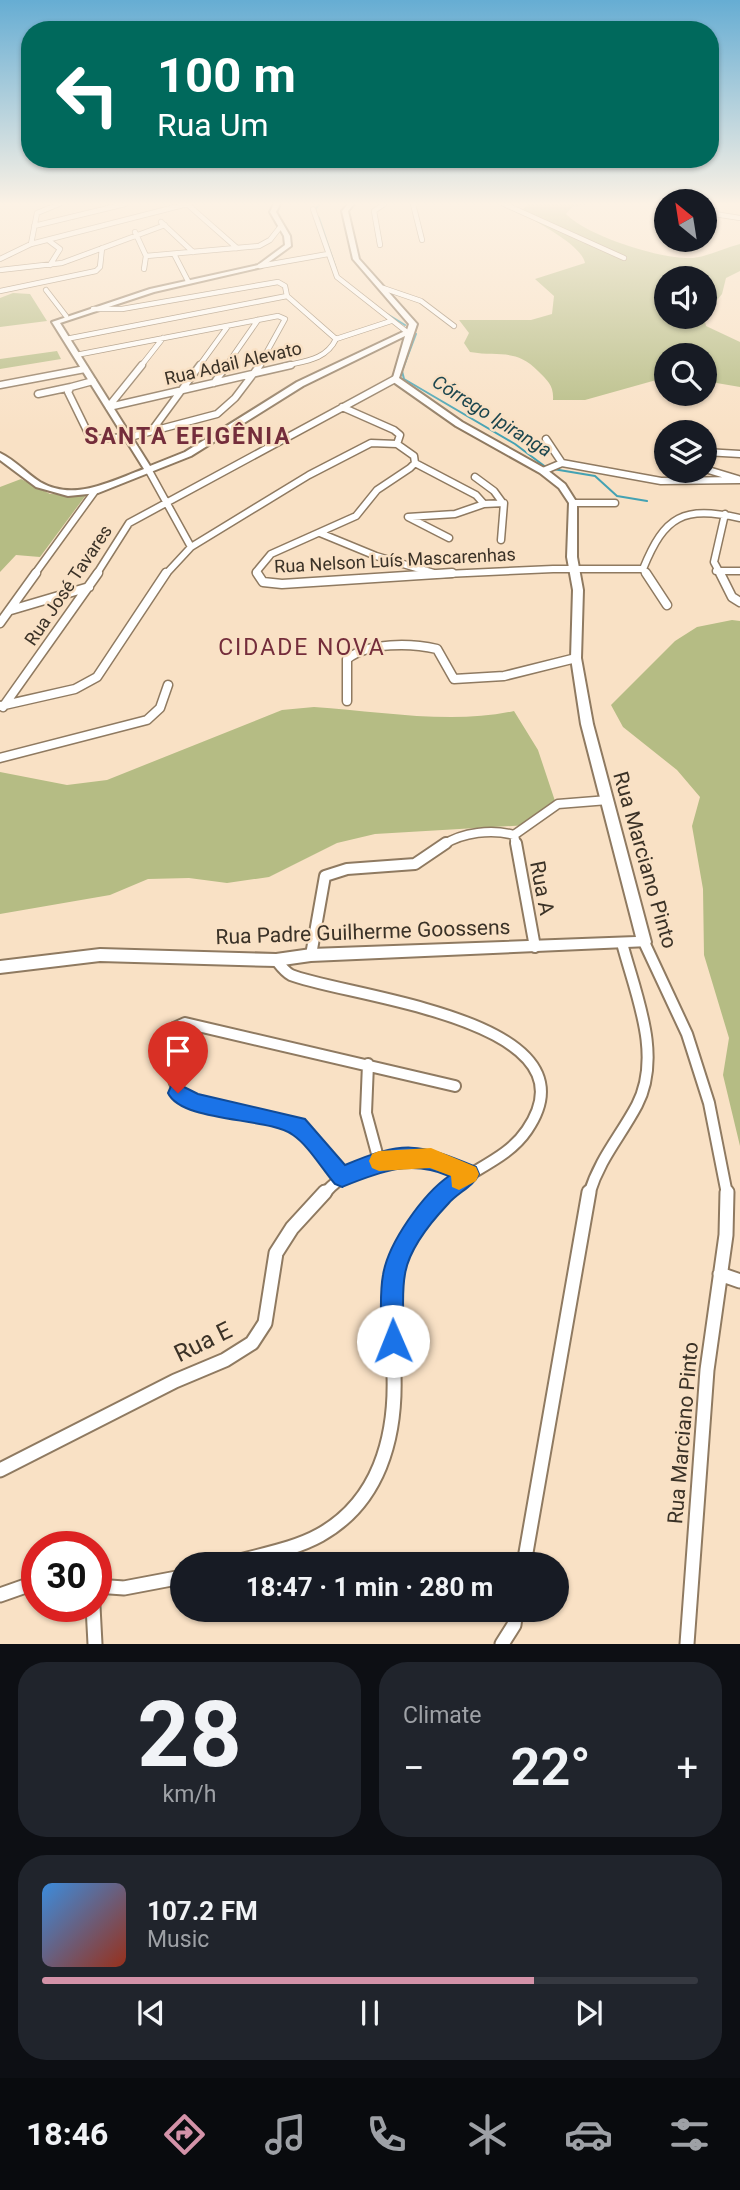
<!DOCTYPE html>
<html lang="en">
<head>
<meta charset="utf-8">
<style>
  :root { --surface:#171b24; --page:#20242c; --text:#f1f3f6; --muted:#9ea1a6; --line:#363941; --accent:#d392a8 }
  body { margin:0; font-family:Roboto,sans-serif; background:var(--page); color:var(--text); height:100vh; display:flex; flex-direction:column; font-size:26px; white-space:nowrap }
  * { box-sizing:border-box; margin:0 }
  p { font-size:23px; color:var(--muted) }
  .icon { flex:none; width:38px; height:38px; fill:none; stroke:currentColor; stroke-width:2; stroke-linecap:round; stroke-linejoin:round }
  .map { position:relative; height:1644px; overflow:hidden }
  .drawer { display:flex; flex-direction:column; gap:18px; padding:18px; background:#0d0f14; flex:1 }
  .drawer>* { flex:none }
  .guide { position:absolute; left:21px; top:21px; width:698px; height:147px; border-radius:28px; box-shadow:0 2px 5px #0004; background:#00695c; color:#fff; overflow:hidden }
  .needle { width:46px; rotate:330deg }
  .tools { position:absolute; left:654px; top:189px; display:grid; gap:14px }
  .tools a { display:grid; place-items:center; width:63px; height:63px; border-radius:50%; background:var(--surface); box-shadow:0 2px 5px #0004; font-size:35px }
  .speed { position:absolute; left:21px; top:1531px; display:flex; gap:14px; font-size:35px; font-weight:700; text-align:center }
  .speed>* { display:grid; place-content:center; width:91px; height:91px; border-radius:50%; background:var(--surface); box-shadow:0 2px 5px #0004; line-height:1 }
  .speed .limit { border:10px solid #d22; background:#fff; color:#111 }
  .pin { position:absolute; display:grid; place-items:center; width:60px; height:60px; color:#fff; margin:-72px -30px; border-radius:50% 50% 50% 0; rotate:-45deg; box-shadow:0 0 7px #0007 }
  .pin .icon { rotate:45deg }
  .me { position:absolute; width:77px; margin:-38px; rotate:359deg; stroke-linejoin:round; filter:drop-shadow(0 0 5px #0008) }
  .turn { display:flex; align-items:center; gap:24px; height:147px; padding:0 21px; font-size:32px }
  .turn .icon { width:91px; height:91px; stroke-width:2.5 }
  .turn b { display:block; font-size:49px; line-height:60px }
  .big { font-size:52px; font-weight:700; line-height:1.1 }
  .drawer .card { flex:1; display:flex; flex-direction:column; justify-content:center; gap:10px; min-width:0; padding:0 24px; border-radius:28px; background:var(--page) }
  .drawer .dial { align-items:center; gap:0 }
  .dial b { font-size:91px; line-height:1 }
  .song { display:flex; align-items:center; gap:21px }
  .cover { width:84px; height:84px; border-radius:10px; background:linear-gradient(135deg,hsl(210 70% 55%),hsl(10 70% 35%)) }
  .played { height:7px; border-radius:4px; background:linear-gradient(90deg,var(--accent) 75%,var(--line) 75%) }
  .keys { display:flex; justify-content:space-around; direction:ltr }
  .heat { display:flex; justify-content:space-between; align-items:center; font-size:38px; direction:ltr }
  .drawer .tiles { flex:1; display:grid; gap:18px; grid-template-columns:1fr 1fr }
  .card:last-child { grid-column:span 2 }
  .trip { position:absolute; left:170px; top:1552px; width:399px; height:70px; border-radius:35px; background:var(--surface); box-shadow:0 2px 5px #0004; font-weight:700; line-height:70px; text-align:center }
  .tabs { display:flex; height:112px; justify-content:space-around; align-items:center; background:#090b0e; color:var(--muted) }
  .tabs .icon { width:49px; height:49px }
  .tabs .active { color:var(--accent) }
  .tabs b { font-size:32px; color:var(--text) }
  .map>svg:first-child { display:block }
</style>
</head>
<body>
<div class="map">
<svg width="740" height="1644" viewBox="0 0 740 1644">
  <rect width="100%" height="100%" fill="#f9e1c5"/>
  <path fill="#b5bc84" d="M528,204H588L572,207L566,214C587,236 662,260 693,258C709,256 724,248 740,244V271L726,278L722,294L705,315V278H667V317H704L706,326L740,342V387L705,381V355H667V377L585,400H553C554,386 548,381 538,371C516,348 500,357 470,352L464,343L469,333L459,320H531L552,314L554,296L535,279L585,263C581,244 537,223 520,212Z
    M13,293L30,294L47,321L0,327V298Z
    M57,351L61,359L0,369V359Z
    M21,479L50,494L86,495L40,557L16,555L0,572V487Z
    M732,620L740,621V1146L723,1075L729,1038L704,955L703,889L692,826L700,797L677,770L623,727L611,705L675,641L697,627Z
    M314,707C378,711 451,725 514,711L538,750L557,807L529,825L375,834L337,843L269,877L227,883L189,878L148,879L110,895L0,914V772L67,785L107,780L282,710Z"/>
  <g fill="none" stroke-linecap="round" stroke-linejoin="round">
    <path stroke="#44a2b3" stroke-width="2" d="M320,204L313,212L319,218L336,269
      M387,314L405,325
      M416,334L402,371L404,379L515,444L547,468
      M553,469L595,476L617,496L647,501"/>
    <g stroke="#8f7a61" stroke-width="6">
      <path id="street-far4" d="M187,204L237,248
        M413,204L422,240
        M504,204L624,258
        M313,209L337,277L407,332
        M708,213L740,218
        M161,222L193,252
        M34,226L125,204
        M135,232L146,256L144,269
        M48,240L60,249L50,265
        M31,244L37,213L59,204
        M380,245L374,211L384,204
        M174,254L188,281
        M146,256L259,246L270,240L281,226
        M0,259L31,244L187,204
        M260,266L328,254
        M0,270L62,263L165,225
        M383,288L421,301L454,326
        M46,290L66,316
        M0,291L96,271L100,267L102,248
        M93,309H122L278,282L285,286L287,296L336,339C326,360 305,361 284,366
        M66,339L287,296
        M336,339L391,321
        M76,355L278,316L285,319L259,366
        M141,366L163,338
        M199,366L228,326
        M226,366L258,320"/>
    </g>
    <g stroke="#8f7a61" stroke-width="9">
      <path id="street-far3" d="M93,381L71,387L68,392L91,439L130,437L217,414L235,398L260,365
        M214,383L227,365
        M0,385L85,369
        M38,394L71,387
        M109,406L142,365
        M109,407L291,365
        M342,407L394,430L400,435L397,444
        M153,429L200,365
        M546,439L562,463
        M667,450L664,452L667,456
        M705,452L740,454
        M415,463L476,495L484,504L455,514L408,517L449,538
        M148,469L191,547
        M705,469L738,479
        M543,471L562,463L661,481L740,480
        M475,477L494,491L502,502
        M573,503H615
        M484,504L504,503L501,540
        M320,533L376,556L437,574
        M643,569C665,515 683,506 740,518
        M643,569L647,575
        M716,571H740
        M34,575L95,491
        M96,575L129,523L395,379
        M165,575L191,547L309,475L371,443L397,444L414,456L415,463L410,468L377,490L356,516L271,554L256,572L258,575
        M424,575L553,569H643
        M721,575L714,562L725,514"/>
    </g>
    <g stroke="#8f7a61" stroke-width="11">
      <path id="street-far2" d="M257,573L263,582L282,584L452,573
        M646,573L667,605
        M720,573L732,597L740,602
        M11,610L89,587
        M0,623L36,573
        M347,701V659C369,642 411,643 437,649L454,679L504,676L576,658
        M0,706L75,689L97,677L166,573
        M3,707L98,573
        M0,758L147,720L160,708L168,685
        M514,835L516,845
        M514,835L558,804L608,800
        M443,845C463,832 492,829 514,835"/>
    </g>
    <g stroke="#8f7a61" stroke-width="14">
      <path id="street-far1" d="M516,843L535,947
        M644,942L687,1034L709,1103L727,1194
        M311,955L325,876L347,869L415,864L446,843
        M276,960C280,965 285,972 291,975C346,997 603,1019 527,1130C507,1160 469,1170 442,1194
        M368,1064L366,1113L379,1161
        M342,1177L298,1125L184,1098C168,1078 166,1052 174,1028L185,1023L455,1086
        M324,1194C363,1150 419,1153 469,1174
        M589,1194C600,1158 620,1137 637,1105C663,1055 635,993 622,943"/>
    </g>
    <g stroke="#8f7a61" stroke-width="17">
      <path id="street" d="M720,1274L740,1281
        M0,1470L175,1381L225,1360L252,1343L265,1323L276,1253L292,1228L325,1192
        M229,1564C259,1555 293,1550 320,1535C379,1502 396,1438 394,1375C393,1339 388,1303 397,1268C404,1240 423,1213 444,1192
        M524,1564L589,1192
        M96,1586L124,1588L182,1577
        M0,1595L37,1582
        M93,1606L95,1644
        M502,1644L514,1625L516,1610
        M687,1644L707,1370L726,1235L727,1192"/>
    </g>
    <g stroke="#8f7a61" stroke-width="4">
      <path id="secondary" d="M274,204H280L276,212L290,236L291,246L262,267L154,292L60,323L150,466L185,452L297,382L407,330L409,324L353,259L342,211L348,204H354L348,211L359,259L417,324L399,378L462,422L546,469L565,484L577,503V557L583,590L581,658L593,724L651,942L649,946L311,961L276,966L100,961L0,973V961L100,949L276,954L311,949L636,937L581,724L571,658L573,590L567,557L569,503L559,488L540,473L456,426L392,381L405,336L303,386L191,456L98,493L68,496L36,487L0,460V453C15,460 26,473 40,482C74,502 111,481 144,469L52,322L150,289L258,265L285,245L284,236L270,212Z"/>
    </g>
    <use href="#street-far4" stroke="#fff" stroke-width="4.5"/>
    <use href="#street-far3" stroke="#fff" stroke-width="6"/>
    <use href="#street-far2" stroke="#fff" stroke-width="8"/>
    <use href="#street-far1" stroke="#fff" stroke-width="10"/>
    <use href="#street" stroke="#fff" stroke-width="13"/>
    <use href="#secondary" fill="#fff" fill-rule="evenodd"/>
  </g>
  <linearGradient id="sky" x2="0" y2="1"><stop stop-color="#66add3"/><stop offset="0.47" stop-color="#fcf2e5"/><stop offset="1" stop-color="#fcf2e5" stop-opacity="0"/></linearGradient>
  <rect width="740" height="434" fill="url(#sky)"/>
  <path fill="#1a73e8" stroke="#114b97" stroke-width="2" d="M178,1084L198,1094L305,1119L345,1165C404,1140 418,1143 476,1167L479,1174C473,1187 457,1193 448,1204C431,1222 409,1249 405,1274C401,1295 404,1320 404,1341L401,1349L393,1352L385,1349L381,1341C382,1319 379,1296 383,1275C388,1243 423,1194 449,1176C410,1159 379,1172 342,1187L335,1184C322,1169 309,1146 293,1135C270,1117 182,1123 168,1093L171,1086Z"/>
  <path fill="#f59e0b" d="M431,1148L476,1167L479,1174L476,1181L459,1190L452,1187L451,1176L430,1168L379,1171L372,1168L369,1161L372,1154L379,1151Z"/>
  <g text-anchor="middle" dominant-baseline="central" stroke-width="5" stroke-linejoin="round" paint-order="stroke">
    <g font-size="18" fill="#3b3227" stroke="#f9e1c5">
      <text transform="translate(233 363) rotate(-13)">Rua Adail Alevato</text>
      <text transform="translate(395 560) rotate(-3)">Rua Nelson Luís Mascarenhas</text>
      <text transform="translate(68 585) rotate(-56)">Rua José Tavares</text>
    </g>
    <g font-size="19" font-style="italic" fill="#1c464e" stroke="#f9e1c5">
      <text transform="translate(492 416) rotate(32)">Córrego Ipiranga</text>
    </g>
    <g font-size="21" fill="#3b3227" stroke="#f9e1c5">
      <text transform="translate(645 860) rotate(74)">Rua Marciano Pinto</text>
      <text transform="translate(542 888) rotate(79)">Rua A</text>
      <text transform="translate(363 932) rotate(-2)">Rua Padre Guilherme Goossens</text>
      <text transform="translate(683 1433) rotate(-85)">Rua Marciano Pinto</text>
    </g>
    <g font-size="23" font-weight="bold" letter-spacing="2" fill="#742d3b" stroke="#f9e1c5">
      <text x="188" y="436">SANTA EFIGÊNIA</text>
    </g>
    <g font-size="23" letter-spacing="2" fill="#742d3b" stroke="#f9e1c5">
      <text x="302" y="647">CIDADE NOVA</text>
    </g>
    <g font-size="24" fill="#3b3227" stroke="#f9e1c5">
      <text transform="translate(203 1342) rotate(-26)">Rua E</text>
    </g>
  </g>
</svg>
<div class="tools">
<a><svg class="needle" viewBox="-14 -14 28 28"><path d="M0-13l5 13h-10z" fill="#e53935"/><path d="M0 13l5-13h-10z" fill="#9ea1a6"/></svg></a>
<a><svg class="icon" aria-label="sound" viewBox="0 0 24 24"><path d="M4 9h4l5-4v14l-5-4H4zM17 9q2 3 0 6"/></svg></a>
<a><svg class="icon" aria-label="search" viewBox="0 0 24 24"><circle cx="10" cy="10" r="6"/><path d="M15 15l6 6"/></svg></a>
<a><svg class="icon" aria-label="layers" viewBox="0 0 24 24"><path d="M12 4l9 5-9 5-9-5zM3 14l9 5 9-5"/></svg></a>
</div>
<div class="speed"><div class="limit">30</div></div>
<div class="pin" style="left:178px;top:1093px;background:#d93025"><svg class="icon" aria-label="arrive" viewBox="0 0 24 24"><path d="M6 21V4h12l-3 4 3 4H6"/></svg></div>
<svg class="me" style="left:393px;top:1341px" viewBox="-20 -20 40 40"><circle r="19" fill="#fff"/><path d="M0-13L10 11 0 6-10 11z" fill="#1a73e8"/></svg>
<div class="trip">18:47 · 1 min · 280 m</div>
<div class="guide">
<div class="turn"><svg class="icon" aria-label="left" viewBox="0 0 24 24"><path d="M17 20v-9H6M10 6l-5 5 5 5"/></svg><div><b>100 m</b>Rua Um</div></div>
</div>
</div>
<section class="drawer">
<div class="tiles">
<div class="card dial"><b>28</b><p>km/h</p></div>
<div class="card"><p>Climate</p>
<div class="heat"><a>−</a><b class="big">22°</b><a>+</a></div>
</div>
<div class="card">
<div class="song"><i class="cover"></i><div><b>107.2 FM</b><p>Music</p></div></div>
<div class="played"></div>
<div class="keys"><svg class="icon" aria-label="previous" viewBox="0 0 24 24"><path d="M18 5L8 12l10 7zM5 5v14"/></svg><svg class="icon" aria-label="pause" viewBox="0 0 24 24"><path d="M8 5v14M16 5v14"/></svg><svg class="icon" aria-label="next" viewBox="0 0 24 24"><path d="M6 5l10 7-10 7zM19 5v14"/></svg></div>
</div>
</div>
</section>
<nav class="tabs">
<b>18:46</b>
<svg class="icon active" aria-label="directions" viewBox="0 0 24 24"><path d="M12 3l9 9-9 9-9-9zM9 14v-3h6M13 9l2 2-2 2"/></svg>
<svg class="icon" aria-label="music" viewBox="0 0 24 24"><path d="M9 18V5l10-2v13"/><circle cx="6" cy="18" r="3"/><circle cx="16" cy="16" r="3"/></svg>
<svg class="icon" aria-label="phone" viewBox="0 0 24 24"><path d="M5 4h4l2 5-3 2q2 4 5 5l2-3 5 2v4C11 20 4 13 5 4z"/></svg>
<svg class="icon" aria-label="climate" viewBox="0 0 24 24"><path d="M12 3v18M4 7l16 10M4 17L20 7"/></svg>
<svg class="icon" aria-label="car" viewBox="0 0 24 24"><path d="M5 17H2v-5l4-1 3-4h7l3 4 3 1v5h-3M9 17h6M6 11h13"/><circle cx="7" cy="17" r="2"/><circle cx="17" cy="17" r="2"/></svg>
<svg class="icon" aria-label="filters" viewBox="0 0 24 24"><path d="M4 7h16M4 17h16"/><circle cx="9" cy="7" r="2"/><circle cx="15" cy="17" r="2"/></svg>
</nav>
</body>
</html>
